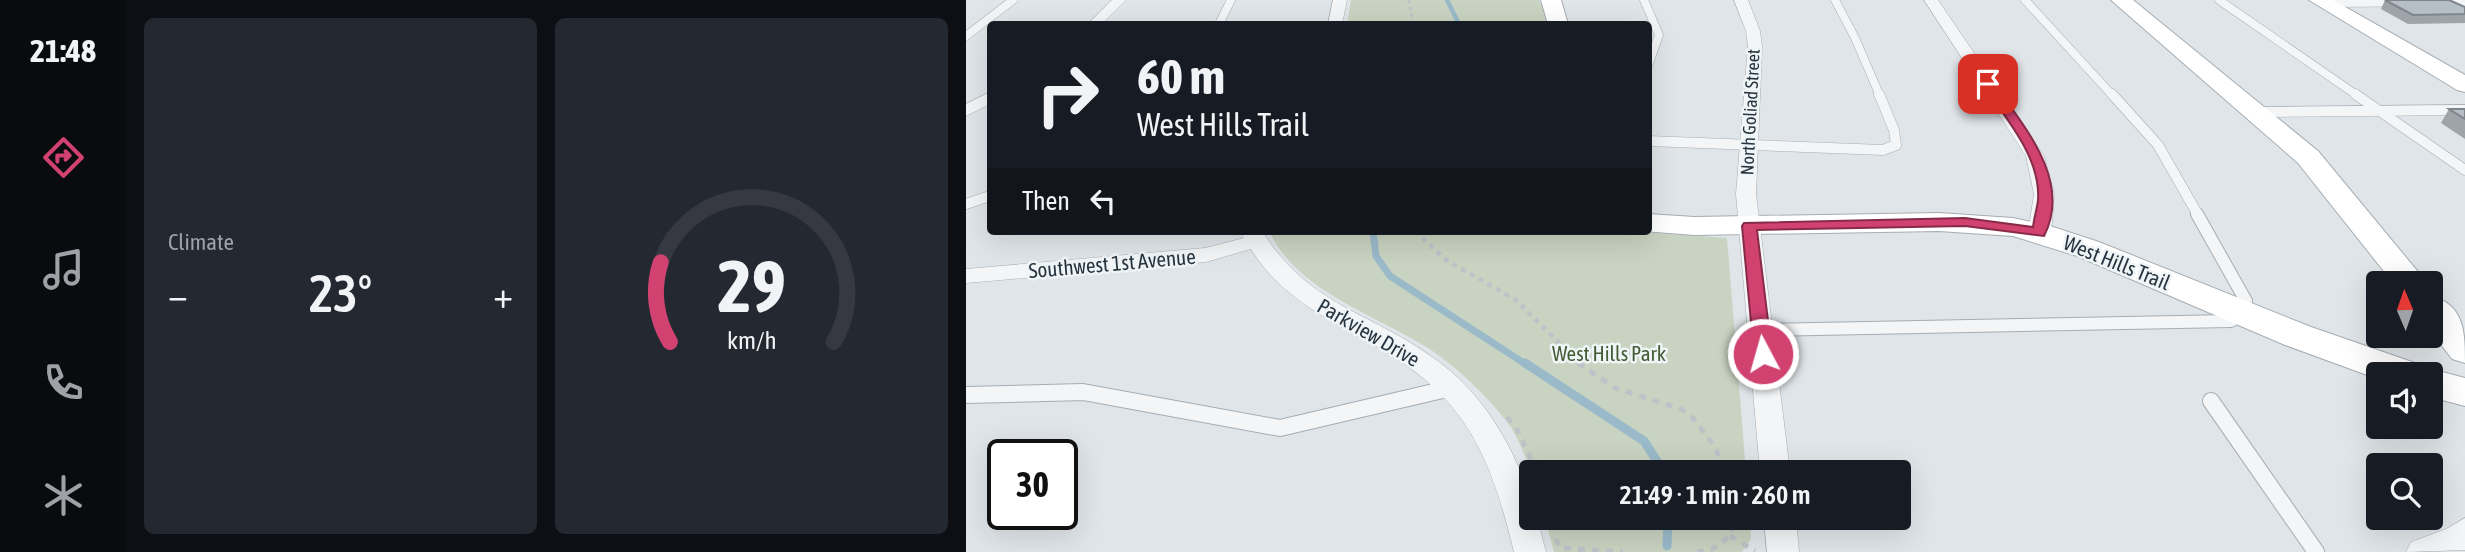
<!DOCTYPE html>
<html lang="en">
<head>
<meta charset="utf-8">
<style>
  :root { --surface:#171b24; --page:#242831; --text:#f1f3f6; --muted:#9ea1a6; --line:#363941; --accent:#d14271 }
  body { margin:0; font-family:"Asap Condensed",sans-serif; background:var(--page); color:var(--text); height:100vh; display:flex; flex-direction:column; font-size:26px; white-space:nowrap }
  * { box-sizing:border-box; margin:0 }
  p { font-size:23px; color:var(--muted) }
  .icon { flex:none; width:38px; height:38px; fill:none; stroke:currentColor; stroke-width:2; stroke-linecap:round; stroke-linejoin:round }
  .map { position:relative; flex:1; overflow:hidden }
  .panel { display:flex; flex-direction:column; gap:18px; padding:18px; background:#0d0f14; width:840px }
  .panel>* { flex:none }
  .guide { position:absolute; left:21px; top:21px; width:665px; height:214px; border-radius:7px; box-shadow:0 7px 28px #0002; background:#171b24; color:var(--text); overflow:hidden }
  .needle { width:46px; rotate:358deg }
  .buttons { position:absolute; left:1400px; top:271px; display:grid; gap:14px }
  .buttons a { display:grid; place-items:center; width:77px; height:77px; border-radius:7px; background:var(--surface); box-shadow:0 7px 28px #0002; font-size:35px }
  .speed { position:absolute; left:21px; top:439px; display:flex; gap:14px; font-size:35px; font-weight:700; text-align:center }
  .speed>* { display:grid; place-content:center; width:91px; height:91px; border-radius:50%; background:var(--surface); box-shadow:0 7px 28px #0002; line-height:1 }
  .speed .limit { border:4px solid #111; border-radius:10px; background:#fff; color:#111 }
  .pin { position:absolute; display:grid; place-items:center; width:60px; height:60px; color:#fff; margin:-30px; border-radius:14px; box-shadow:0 4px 10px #0006 }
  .me { position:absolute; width:77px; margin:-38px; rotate:354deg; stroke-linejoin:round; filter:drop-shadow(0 0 5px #0008) }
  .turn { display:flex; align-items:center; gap:24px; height:147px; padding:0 35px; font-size:32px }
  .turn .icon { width:91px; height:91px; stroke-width:2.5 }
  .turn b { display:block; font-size:49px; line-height:60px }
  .then { display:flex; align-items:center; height:66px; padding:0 35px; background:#0003; gap:14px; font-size:26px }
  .big { font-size:52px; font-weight:600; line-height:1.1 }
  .panel .widget { flex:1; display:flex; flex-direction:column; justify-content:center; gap:10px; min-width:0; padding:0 24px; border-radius:10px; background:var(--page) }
  .panel .dial { align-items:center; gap:0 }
  .dial svg { height:182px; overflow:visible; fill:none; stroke:var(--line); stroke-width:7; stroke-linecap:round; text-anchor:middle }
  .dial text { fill:var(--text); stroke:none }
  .heat { display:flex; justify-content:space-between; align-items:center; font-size:38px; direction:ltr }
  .panel .tiles { flex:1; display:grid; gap:18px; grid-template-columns:repeat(2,1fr) }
  .trip { position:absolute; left:553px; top:460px; width:392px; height:70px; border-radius:7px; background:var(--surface); box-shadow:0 7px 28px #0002; font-weight:600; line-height:70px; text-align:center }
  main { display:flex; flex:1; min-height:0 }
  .dock { display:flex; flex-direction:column; width:126px; justify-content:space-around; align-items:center; background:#090b0e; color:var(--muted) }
  .dock .icon { width:49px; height:49px }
  .dock .current { color:var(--accent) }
  .dock b { font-size:32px; color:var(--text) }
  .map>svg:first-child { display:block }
</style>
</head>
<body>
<main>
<nav class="dock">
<b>21:48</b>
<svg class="icon current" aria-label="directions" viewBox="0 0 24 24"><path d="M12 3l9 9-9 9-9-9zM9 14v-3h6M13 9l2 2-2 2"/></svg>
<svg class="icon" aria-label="music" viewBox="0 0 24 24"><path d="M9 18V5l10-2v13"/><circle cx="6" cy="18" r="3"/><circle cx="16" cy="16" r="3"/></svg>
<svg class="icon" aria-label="phone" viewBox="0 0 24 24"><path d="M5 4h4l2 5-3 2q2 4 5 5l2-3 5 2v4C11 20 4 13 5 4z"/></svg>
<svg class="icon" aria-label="climate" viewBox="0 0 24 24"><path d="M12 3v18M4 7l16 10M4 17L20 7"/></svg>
</nav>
<section class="panel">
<div class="tiles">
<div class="widget"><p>Climate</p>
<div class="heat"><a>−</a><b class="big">23°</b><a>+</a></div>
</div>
<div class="widget dial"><svg viewBox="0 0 100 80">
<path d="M14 69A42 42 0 1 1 86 69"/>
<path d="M14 69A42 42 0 0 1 10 34" stroke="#d14271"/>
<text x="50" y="56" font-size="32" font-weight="700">29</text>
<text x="50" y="72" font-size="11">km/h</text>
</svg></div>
</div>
</section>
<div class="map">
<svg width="1499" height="552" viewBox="0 0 1499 552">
  <rect width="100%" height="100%" fill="#e0e5e9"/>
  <path fill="#c9d3c1" d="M385,0H573L580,16V24H381Z
    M303,231H661L761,238L780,472H566C559,458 554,442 546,429C528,402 492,368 465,350C413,316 331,292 303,231Z
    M579,518H784L785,539L776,552H588Z"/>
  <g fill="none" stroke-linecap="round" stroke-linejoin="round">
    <path stroke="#9abaca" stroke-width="4.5" d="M481,0L493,24"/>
    <path stroke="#9abaca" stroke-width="7" d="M407,231L410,256L424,276L561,365"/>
    <path stroke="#9abaca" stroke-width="9" d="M559,363L678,441L698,472
      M701,546L702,518"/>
    <g stroke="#a5adb3" stroke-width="9">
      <path id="lane-far3" d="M678,0L693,35L682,66
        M869,0L889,38L914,96
        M1059,0L1147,96
        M1253,0L1392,96
        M253,24L265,0
        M0,36L47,0"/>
    </g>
    <g stroke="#a5adb3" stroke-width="11">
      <path id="lane-far2" d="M1146,94L1192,145L1232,215
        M1389,94L1499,170
        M682,141L917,150L930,145L928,130L913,94
        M0,204L24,196"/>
    </g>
    <g stroke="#a5adb3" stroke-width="14">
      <path id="lane-far1" d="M795,330L1265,321L1277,313L1280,301L1231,214"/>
    </g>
    <g stroke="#a5adb3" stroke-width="18">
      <path id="lane" d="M0,395L117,392L314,428L485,388
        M1245,401L1350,552"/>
    </g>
    <g stroke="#a5adb3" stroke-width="1">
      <path id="street" d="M146,0H160L136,24H122Z
        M367,0H381L376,24H362Z
        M768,0H782L794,31L796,46L790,194L824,472H794L770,194L782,46L780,31Z
        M958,0H972L1078,156L1088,194L1086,223L1081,238H1065L1062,233L1068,194L1060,156Z
        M1361,0H1499V6L1354,7V1Z
        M24,92V104L0,116V104Z
        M1499,105V115L1291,117L1282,112L1291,107Z
        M274,231H296C343,306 403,311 469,359C502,382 528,416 546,453C556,474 565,494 565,518H571L580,552H548C523,449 497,393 401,341C357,317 312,294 285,249L240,262L0,283V269L239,248L278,238Z
        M798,518H830L833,552H801Z
        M1499,518V550L1440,552L1445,542L1480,529Z"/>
    </g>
    <g stroke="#a5adb3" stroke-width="2">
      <path id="secondary" d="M575,0H595L602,24H582Z
        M1145,0H1167L1352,151L1462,284H1428L1332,163Z
        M1343,0H1367L1499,75V92L1491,90Z
        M973,213L1047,218L1084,226L1133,242L1345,327L1452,364L1456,372L1465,369L1499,378V406L1465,397V374H1412V379L1319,345L1111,256L1047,236L973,231L728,235L677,231H682V214L728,217Z
        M1465,296C1499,305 1499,333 1499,363L1486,359L1465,331Z"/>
    </g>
    <path stroke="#bec3c8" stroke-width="2.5" stroke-dasharray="3.5 3.5" stroke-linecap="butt" d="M443,0L447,24"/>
    <path stroke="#bec3c8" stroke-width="4.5" stroke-dasharray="5 5" stroke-linecap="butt" d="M449,231L480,260L550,300L615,365"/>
    <path stroke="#bec3c8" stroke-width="5" stroke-dasharray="7 7" stroke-linecap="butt" d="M612,363L649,388L715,409L727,418L746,443L762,472
      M541,417L551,429L571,472
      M764,536L789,551
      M590,539L594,548L657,552
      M731,552L745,550L764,536L768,518"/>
    <use href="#lane-far3" stroke="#f3f5f7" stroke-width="8"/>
    <use href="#lane-far2" stroke="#f3f5f7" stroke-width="10"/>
    <use href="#lane-far1" stroke="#f3f5f7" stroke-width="12"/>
    <use href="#lane" stroke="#f3f5f7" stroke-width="16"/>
    <use href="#street" fill="#f3f5f7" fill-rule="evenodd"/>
    <use href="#secondary" fill="#fff" fill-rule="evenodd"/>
  </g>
  <path fill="#9da4aa" d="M1419,0L1499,7V23L1442,24L1415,9Z
    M1483,109H1499V139L1475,123Z"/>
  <path fill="#b7bfc6" stroke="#80868b" stroke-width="2" d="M1419,0H1483L1499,7V14L1447,15Z
    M1483,109H1499V119Z"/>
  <path fill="#d14271" stroke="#882b49" stroke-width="2" d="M1018,81H1026C1056,124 1107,180 1078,236L999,226L791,230L806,354L797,360L791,358L788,354L776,226L778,223L999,218L1067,227C1068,218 1071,209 1072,200C1075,157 1039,117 1016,84Z"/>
  <g text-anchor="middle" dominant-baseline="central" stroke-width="5" stroke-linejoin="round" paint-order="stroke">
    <g font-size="18" fill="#283541" stroke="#eff4f7">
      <text transform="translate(784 112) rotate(-87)">North Goliad Street</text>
    </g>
    <g font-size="21" fill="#283541" stroke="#eff4f7">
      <text transform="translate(1151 262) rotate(22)">West Hills Trail</text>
      <text transform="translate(146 263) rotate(-5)">Southwest 1st Avenue</text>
      <text transform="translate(403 332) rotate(30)">Parkview Drive</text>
    </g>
    <g font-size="21" fill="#445d35" stroke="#eff4f7">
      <text x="643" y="353">West Hills Park</text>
    </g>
  </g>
</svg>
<div class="buttons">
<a><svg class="needle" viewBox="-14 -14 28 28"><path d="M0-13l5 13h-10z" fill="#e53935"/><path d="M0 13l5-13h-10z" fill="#9ea1a6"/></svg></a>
<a><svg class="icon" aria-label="sound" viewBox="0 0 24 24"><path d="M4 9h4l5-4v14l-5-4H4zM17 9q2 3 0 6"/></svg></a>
<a><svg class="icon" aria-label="search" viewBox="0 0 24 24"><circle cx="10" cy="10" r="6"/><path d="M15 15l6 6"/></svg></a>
</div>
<div class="speed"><div class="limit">30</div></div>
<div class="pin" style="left:1022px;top:84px;background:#d93025"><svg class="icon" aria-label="arrive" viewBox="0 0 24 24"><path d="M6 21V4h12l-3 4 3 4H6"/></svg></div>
<svg class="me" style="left:797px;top:354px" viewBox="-20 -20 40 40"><circle r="17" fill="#d14271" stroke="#fff" stroke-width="3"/><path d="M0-11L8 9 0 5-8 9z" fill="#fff"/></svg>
<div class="trip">21:49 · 1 min · 260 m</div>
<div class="guide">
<div class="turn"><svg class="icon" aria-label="right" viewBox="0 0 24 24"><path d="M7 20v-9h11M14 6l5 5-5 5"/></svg><div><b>60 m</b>West Hills Trail</div></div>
<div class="then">Then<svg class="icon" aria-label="left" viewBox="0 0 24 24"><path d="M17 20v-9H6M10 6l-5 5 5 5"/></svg></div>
</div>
</div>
</main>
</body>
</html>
